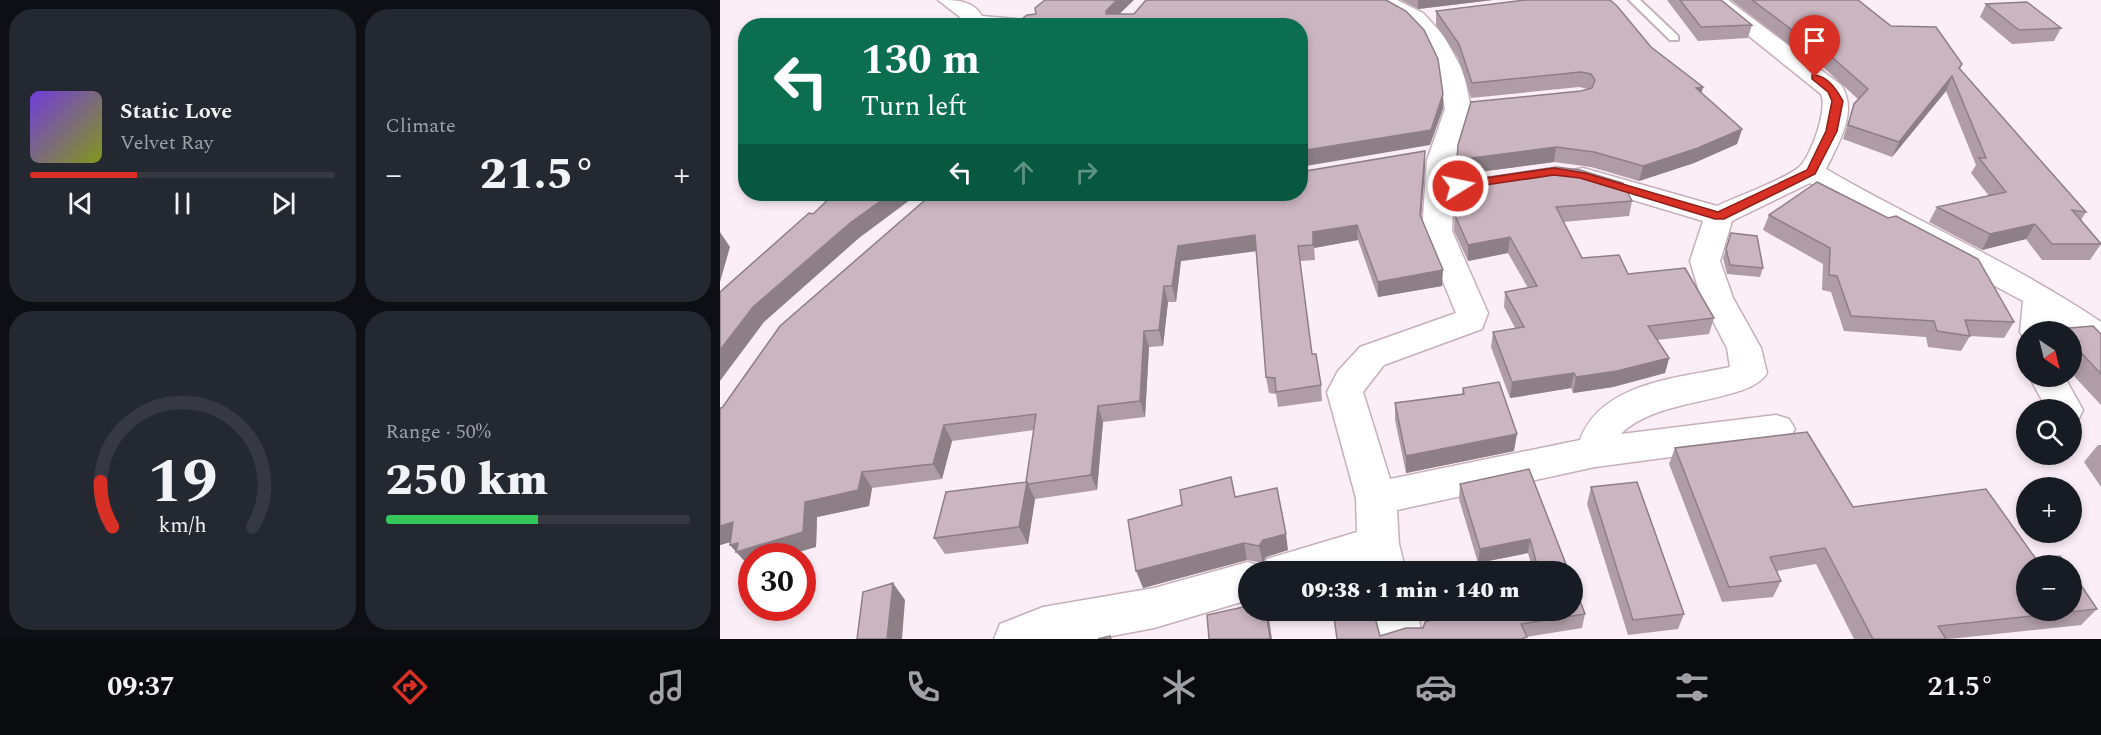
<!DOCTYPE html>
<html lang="en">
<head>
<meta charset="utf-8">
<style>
  :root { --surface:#171b24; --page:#242831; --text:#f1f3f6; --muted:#9ea1a6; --line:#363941; --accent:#d93025 }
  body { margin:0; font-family:Spectral,serif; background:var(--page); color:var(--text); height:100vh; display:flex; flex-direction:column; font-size:22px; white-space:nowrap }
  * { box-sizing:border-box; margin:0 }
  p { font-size:20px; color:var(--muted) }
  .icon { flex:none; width:33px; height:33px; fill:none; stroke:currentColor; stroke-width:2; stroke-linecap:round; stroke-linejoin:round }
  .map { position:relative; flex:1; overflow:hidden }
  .sheet { display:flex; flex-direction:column; gap:9px; padding:9px; background:#0d0f14; width:720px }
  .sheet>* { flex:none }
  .banner { position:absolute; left:18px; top:18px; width:570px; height:183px; border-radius:24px; box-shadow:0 3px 9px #0003; background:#0b6e4f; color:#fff; overflow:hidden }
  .needle { width:39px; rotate:145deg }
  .controls { position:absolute; left:1296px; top:321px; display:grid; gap:12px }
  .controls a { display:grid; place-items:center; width:66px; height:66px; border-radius:50%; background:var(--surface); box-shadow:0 3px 9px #0003; font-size:30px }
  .speed { position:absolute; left:18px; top:543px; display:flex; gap:12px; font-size:30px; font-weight:700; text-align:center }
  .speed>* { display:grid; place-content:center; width:78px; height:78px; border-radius:50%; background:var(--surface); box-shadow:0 3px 9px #0003; line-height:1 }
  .speed .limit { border:9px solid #d22; background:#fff; color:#111 }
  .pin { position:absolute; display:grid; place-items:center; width:51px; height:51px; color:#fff; margin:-62px -26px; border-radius:50% 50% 50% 0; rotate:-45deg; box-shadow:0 0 6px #0007 }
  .pin .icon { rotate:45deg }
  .me { position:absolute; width:66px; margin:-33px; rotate:80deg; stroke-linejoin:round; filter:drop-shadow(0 0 4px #0008) }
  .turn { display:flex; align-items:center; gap:21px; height:126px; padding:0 24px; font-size:27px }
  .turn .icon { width:78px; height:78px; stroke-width:2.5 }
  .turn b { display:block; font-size:42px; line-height:51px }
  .lanes { display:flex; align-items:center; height:57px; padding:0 24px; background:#0003; justify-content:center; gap:30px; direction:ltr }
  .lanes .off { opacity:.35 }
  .big { font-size:45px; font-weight:800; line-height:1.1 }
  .sheet .widget { flex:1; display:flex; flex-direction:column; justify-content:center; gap:9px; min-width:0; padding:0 21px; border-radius:24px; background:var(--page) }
  .sheet .dial { align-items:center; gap:0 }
  .dial svg { height:156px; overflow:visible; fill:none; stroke:var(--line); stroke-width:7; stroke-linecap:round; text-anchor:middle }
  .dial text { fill:var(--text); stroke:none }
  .song { display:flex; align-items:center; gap:18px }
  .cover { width:72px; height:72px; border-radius:9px; background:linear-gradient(135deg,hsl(260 70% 55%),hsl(70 70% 35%)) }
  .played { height:6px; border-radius:3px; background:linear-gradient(90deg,var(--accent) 35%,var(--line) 35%) }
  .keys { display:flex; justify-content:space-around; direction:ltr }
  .heat { display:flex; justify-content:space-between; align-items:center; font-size:33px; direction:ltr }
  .charge { height:9px; border-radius:4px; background:linear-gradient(90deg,#34c759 50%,var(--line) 0) }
  .sheet .tiles { flex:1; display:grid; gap:9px; grid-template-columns:repeat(2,1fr) }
  .trip { position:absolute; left:518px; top:561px; width:345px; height:60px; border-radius:30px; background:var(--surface); box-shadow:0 3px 9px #0003; font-weight:800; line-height:60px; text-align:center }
  .tab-bar { display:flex; height:96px; justify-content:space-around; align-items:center; background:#090b0e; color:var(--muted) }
  .tab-bar .icon { width:42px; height:42px }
  .tab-bar .selected { color:var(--accent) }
  .tab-bar b { font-size:27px; color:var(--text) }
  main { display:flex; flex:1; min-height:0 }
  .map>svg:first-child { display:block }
</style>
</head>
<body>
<main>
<section class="sheet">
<div class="tiles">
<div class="widget">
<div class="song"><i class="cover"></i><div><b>Static Love</b><p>Velvet Ray</p></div></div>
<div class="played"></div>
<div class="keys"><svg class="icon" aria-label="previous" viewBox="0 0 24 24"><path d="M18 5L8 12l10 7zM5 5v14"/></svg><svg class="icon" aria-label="pause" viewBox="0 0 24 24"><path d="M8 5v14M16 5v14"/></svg><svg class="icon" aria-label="next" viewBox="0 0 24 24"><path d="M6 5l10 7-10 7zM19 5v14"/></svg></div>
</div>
<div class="widget"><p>Climate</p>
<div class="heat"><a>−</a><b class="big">21.5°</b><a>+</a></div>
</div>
<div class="widget dial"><svg viewBox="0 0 100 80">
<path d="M14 69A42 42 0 1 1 86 69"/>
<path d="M14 69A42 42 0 0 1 8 46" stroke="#d93025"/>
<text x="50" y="56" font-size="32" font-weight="700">19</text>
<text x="50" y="72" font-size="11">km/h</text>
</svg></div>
<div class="widget"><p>Range · 50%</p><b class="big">250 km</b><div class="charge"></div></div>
</div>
</section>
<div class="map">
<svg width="1381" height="639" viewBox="0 0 1381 639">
  <rect width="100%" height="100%" fill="#fceef6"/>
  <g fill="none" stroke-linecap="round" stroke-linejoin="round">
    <g stroke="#c5afbb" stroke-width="4">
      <path id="lane" d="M909,0H920L958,36V40H950Z"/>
    </g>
    <g stroke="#c5afbb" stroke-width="3">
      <path id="street" d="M218,0C235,0 253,0 262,16L316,21L319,26H237L240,17Z
        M650,0H677L703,13L724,36L744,73L751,109L735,160L732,231L768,313L762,329L664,365L643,392L670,479L860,440C881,382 959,378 1010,367L1007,348L981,298L970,261L983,221L853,182L849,176L853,170L863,168L997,206C1018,196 1061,181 1078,168C1091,158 1108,108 1101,94L984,0H1008L1121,85C1139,111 1118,144 1106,169C1197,222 1294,263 1381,322V351L1369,347L1352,335V332H1347L1334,322V332H1306L1305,340L1300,332L1303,301L1143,215L1090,183L1012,221L1000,261L1013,298L1041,348L1047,373C1029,404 938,396 901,434L1056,415L1069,419L1075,429L1069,439L1056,443L875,467L677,510L679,544L686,572H644L643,567L627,572H528V600L434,628L376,639H274L280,624L323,607L434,588L528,562L543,567L547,559L637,532L636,498L607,392L618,371L640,347L736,313L702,231L707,160L725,109L720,73L706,43L687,23L654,4Z
        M1309,376H1344L1363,410L1358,420L1352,422V410H1327Z
        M653,610H697L703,639H659Z"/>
    </g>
    <use href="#lane" fill="#fff" fill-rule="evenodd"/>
    <use href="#street" fill="#fff" fill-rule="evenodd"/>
  </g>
  <path fill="#af9ca6" d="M681,0H773L698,9Z
    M947,0H1001L1032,25L1028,38L978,41Z
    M1011,0H1138L1171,26L1242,64L1240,69L1366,212L1361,220L1381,244L1370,260H1322L1306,239L1262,250L1209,222L1217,207L1269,196L1251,173L1256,165L1226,91L1172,157L1123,139L1134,104L1139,100L1082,48L1075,49Z
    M1266,4L1341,28L1334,41L1292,44L1260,17Z
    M716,11L931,47L983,87L981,93L1022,129L1017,144L974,163L919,181L871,167L834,162L736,175L861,91L868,89L859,87L751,98L738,58L716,25Z
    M705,166L701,217L722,286L658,297L638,240L594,248L595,260L580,261L592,354L601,385L602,401L558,407L556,394L549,393L546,377L536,251L461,261L456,302H448L443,346L429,347L425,417L383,422L377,490L315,499L308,544L225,554L214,538L306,482L314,430L232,441L222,479L152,488L149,506L97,517L96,547L32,556V567H30L10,545L11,542L0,545V408Z
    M736,182L912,201L909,216L843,222L862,258L908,274L994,318L989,334L937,340L949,358L945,373L893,387L853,393L851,388L790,398L771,347L773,332L795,328L784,307L785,292L808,288L788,253L748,261L734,231Z
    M1049,215L1294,322L1284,338L1250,336L1241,351L1208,347L1206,337L1124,331L1111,292L1102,290L1103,264L1043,230Z
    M1011,233L1043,268L1040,277L1007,274L1003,258Z
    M1338,329L1381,334V405L1352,374V332H1336Z
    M743,388L794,451L686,473L675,420V403L742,394Z
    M1378,445H1381V487L1364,462Z
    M955,448L1133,507L1316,559L1377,609L1361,625L1229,639H1134L1096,564L1057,571L1061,581L1053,597L1002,602L949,464Z
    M809,469L849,572H813L808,553L758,563L739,499L740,484Z
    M871,487L964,614L958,629L908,635L867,504Z
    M515,497L568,550L546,557L543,563L527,560L423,588Z
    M865,614L862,628L806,637L660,636L703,628Z"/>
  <path fill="#8e7f87" d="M397,0H414L389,24L386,11Z
    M698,0H773L698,9Z
    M1232,76L1226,91L1172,157L1179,142Z
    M983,87L979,102L976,88Z
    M723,94V109L710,145L580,167V151Z
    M1022,129L1017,144L974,163L919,181L923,166Z
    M836,147L834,162L736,175L737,160Z
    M705,151V166L700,231V215Z
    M170,194H198L139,238L44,322L0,381V350L33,307L130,223Z
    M1315,224L1306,239L1262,250L1270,234Z
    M637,225L638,240L594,248L595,260L593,232Z
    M0,232L10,247L0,282Z
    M535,235L537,251L461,261L456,302L452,286L458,246Z
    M790,237L788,253L748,261V245Z
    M723,270L722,286L658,297V282Z
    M444,286L448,302L443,346L439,330Z
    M424,331L429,347L425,417L420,401Z
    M949,358L945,373L893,387L853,393L856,377Z
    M854,373L851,388L790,398L792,382Z
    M378,406L383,422L377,490L371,475Z
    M224,425L232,441L222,479L213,464Z
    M797,434L794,451L686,473V456Z
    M142,472L152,488L149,506L97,517L96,547L65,556H32V567H30L10,545L18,543L85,502Z
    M307,482L315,499L308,544L299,527Z
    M13,522L27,537L0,545V526Z
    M566,534L568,550L546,557L543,563L539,546L543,540Z
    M810,539L808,553L758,563L760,549Z
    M524,543L527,560L423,588L416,571Z
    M173,583L185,600L182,639H167Z
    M546,610L549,619L552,639H550Z"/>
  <path fill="#cbb5c1" stroke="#8e7f87" stroke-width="1.5" d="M325,0H397L386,11V14H414L426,0H666L686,11L704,30L718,59L723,94L711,130L580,151V26H293L307,15L316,14L315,8Z
    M805,0H890L897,6L931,47L983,87L976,88L1022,129L978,148L923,166L874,152L836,147L737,160L738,145L751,102L861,91L872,88L875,80L871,74L861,72L752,83L739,44L716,11Z
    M960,0H1001L1032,25L981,27Z
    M1032,0H1138L1171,26L1216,27L1242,64L1239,68L1366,212L1352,210L1381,244H1332L1315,224L1270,234L1217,207L1286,192L1259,158H1266L1232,76L1179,142L1128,125L1134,104L1148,89L1086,34L1079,35Z
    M1307,2L1341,28L1299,30L1266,4Z
    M705,151L700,215L723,270L658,282L637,225L593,232V245L578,246L592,354H596L601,385L556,392L555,378L546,377L535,235L458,246L452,286H444L439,330L424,331L420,401L378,406L371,475L308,484L307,482H306L316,414L224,425L213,464L142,472L138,490L85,502L83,532L16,552L18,543L10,545L13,522L0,526V408H2L60,326L212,194H580V172Z
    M836,167L860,170L903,183L912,201L836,207L862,258L899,255L908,274L965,268L994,318L928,326L949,358L897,371L856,377L854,373L792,382L773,332L804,327L785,292L817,286L790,237L748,245L735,215L736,182Z
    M1097,182L1168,218L1176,216L1258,259L1294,322L1245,320L1250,336L1217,331L1214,321L1131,316L1117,276L1109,275L1110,248L1049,215Z
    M114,194H170L130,223L33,307L0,350V292L89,213L93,214Z
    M1011,233L1037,236L1043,268L1010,265L1006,249Z
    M1373,326L1381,334V374L1352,343V332H1340L1338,329Z
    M779,382L797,434L686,456L675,403L744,394L743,388Z
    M1087,432L1133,507L1266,489L1316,559L1340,556L1347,566H1306V610H1352V572L1377,609L1218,626L1226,639H1153L1105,548L1050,557L1061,581L1009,587L955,448Z
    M809,469L849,572H819L810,539L760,549L740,484Z
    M511,477L515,497L557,488L566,534L543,540L539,546L524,543L416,571L408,520L462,505L460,490Z
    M307,482L299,527L214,538L226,492Z
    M917,482L964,614L913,620L871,487Z
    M852,580L865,614L801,624L807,637L802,639H617L613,610H653L660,636L686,628H703L705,622L743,610H852Z
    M173,583L167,639H137L143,592Z
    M528,606V610H546L550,639H489L487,615Z
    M390,636L391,639H378Z"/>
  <path fill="#d93025" stroke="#8d1f18" stroke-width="1.5" d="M1092,75C1106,74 1117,90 1123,101L1117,131L1095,174L1004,219H995L860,178L834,175L738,189L732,186L738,182L834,168L865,173L998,212L1087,170L1106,131L1112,101L1108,92L1092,79Z"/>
</svg>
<div class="controls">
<a><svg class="needle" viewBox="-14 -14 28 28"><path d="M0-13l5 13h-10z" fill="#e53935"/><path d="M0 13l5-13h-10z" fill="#9ea1a6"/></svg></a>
<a><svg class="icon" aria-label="search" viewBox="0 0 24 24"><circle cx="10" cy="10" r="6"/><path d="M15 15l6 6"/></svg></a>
<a>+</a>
<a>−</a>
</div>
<div class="speed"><div class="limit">30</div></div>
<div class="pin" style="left:1095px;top:77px;background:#d93025"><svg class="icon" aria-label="arrive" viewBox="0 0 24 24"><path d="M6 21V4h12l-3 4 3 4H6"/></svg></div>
<svg class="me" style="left:738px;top:186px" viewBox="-20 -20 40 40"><circle r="17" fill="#d93025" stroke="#fff" stroke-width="3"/><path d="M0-11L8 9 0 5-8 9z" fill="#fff"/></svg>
<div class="trip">09:38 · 1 min · 140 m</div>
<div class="banner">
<div class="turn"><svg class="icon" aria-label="left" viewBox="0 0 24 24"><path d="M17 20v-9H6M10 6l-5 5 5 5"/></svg><div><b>130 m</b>Turn left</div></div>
<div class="lanes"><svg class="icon" aria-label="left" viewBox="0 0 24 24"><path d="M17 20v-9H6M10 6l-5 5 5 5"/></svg><svg class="icon off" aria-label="ahead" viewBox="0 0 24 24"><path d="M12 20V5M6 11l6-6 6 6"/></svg><svg class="icon off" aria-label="right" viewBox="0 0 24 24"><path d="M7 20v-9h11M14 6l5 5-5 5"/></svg></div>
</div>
</div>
</main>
<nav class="tab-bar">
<b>09:37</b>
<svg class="icon selected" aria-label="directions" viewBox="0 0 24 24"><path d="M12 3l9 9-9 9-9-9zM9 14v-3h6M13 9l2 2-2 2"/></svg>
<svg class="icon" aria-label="music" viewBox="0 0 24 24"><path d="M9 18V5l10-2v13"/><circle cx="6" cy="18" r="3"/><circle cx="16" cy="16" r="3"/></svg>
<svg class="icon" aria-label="phone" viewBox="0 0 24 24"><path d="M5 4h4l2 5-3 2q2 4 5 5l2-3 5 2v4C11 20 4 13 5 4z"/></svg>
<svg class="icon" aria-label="climate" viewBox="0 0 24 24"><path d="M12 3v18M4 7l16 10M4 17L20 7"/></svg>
<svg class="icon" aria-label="car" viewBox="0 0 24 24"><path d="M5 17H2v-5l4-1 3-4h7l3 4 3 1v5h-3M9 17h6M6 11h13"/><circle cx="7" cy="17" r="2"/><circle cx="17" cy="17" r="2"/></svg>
<svg class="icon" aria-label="filters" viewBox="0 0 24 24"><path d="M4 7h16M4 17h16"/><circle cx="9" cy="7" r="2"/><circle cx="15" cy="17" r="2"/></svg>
<b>21.5°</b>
</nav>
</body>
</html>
